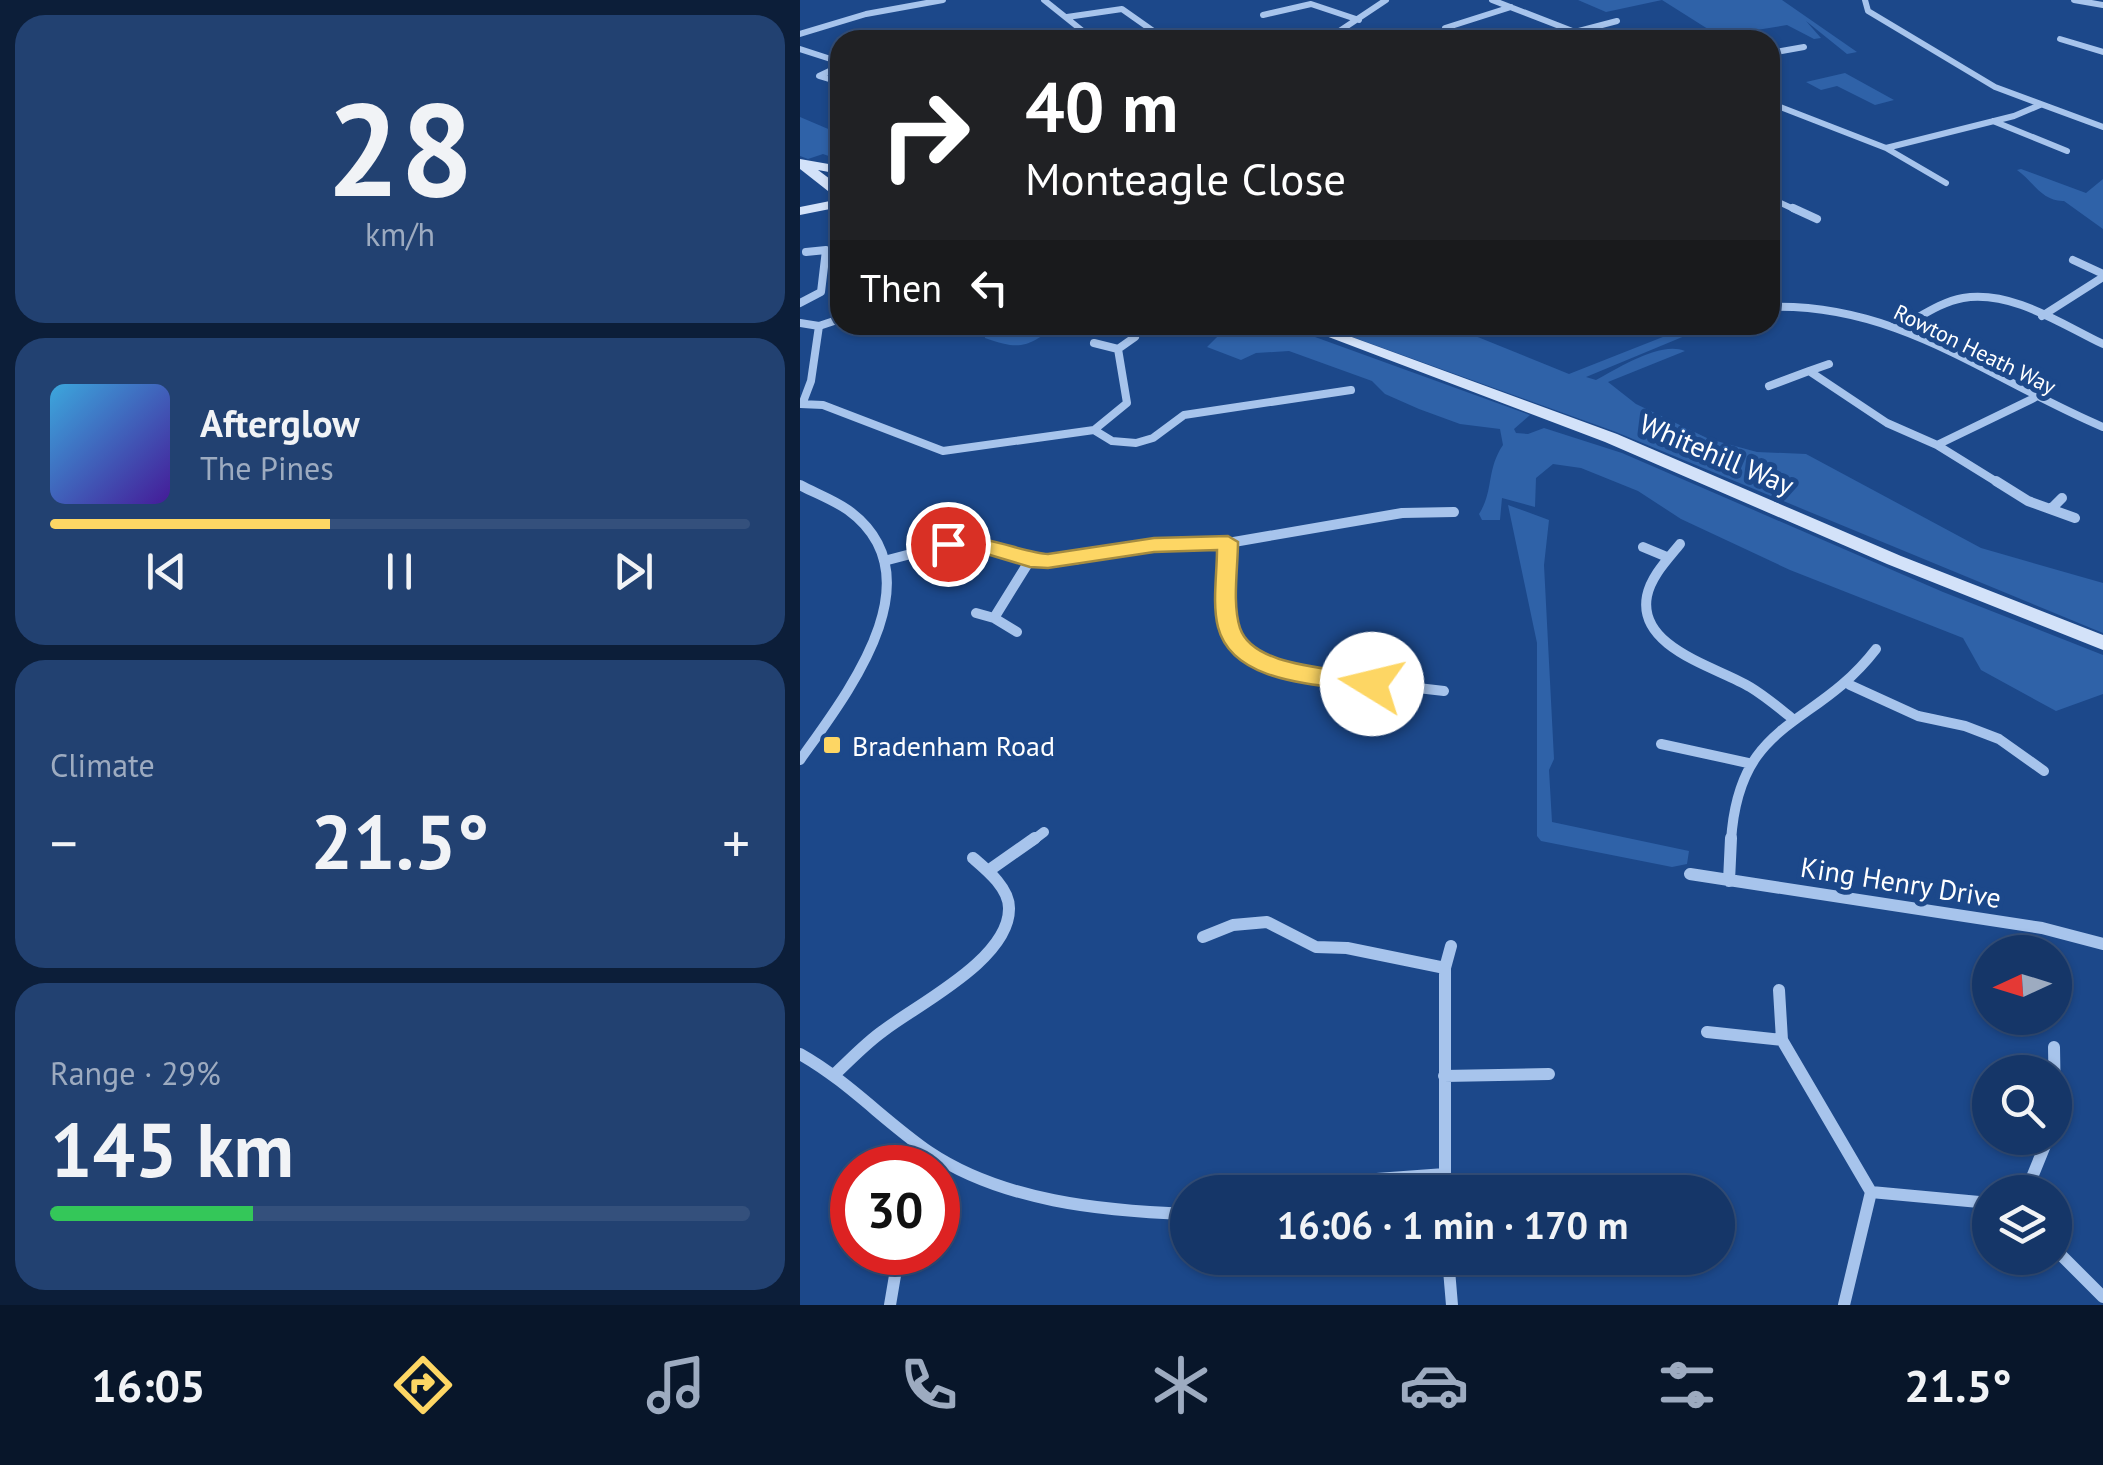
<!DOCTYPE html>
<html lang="en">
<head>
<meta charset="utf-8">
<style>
  :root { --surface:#153668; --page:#224171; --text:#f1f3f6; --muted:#9dabc0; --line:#34507c; --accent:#fdd664 }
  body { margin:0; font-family:"PT Sans",sans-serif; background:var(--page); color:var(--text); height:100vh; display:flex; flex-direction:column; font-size:38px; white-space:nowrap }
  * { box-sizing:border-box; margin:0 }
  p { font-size:32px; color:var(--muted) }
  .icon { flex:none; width:55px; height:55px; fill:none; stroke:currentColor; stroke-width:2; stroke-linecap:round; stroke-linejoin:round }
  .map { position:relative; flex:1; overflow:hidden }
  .drawer { display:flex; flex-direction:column; gap:15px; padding:15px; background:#0c1e39; width:800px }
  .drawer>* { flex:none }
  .hud { position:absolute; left:30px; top:30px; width:950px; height:305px; border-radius:30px; box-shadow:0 2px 8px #0004,0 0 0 2px var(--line); background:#202124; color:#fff; overflow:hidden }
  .needle { width:65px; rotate:266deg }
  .controls { position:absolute; left:1172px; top:935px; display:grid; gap:20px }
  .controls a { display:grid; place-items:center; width:100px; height:100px; border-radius:50%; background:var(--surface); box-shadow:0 2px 8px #0004,0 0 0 2px var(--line); font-size:50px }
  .speed { position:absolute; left:30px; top:1145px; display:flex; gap:20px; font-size:50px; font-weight:700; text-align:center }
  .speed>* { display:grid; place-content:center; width:130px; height:130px; border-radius:50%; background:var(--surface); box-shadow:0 2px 8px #0004,0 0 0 2px var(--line); line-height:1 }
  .speed .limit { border:15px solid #d22; background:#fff; color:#111 }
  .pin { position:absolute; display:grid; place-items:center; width:85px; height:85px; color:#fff; margin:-42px; border:5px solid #fff; border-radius:50%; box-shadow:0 2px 10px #0007 }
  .me { position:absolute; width:110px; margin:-55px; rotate:279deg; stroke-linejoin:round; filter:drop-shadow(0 0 8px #0008) }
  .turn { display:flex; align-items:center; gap:35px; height:210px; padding:0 30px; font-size:45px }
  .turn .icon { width:130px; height:130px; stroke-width:2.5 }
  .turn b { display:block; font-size:70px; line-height:85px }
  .then { display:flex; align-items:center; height:95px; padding:0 30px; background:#0003; gap:20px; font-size:38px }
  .big { font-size:75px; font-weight:600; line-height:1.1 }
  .drawer .card { flex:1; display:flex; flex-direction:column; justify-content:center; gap:15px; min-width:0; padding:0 35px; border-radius:30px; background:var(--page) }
  .drawer .dial { align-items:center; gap:0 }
  .dial b { font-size:130px; line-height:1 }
  .song { display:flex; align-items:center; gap:30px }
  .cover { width:120px; height:120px; border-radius:15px; background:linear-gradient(135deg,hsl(200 70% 55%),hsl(260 70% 35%)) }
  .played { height:10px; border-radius:5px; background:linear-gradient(90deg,var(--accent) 40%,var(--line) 40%) }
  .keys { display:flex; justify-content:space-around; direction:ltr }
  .heat { display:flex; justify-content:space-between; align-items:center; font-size:55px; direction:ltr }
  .charge { height:15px; border-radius:8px; background:linear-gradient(90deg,#34c759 29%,var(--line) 0) }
  .trip { position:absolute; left:370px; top:1175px; width:565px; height:100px; border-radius:50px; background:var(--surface); box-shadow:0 2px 8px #0004,0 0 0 2px var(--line); font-weight:600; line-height:100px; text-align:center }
  .tab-bar { display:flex; height:160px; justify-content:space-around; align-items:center; background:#08162a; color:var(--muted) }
  .tab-bar .icon { width:70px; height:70px }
  .tab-bar .on { color:var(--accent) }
  .tab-bar b { font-size:45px; color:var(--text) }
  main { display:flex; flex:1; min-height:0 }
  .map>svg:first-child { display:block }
</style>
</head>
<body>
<main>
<section class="drawer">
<div class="card dial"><b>28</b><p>km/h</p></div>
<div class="card">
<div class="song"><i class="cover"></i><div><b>Afterglow</b><p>The Pines</p></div></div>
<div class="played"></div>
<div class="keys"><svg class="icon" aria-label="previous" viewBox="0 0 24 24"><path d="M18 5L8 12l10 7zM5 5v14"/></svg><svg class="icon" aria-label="pause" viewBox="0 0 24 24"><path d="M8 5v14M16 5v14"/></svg><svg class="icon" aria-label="next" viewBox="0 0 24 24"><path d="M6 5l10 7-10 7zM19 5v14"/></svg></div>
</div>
<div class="card"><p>Climate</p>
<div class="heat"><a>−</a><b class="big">21.5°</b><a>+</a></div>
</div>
<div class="card"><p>Range · 29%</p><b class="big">145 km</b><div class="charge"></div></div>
</section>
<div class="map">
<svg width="1303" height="1305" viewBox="0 0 1303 1305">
  <rect width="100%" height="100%" fill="#1c488a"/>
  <path fill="#2f62a8" d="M778,0H982L1057,52L1047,54L1006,21L1021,38L1014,39L987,25L919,36L862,0L806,12Z
    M1045,73L1094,100L1075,105L1037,86L1021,90L1006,82Z
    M0,117L40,134V160L23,154L8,159L0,156Z
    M1221,169L1286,193L1303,179V229L1264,201C1242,202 1232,180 1217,170Z
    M200,325H260C227,345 224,352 185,338V333Z
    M402,325H482L730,415L714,429L716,433L728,434L744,428L822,453L1143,592L1303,655V694L1256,711L1181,670L1163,638L990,570L881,519L838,491L781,468L753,464L736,478L735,507L702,498L700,520H682L679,514C694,491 686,470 703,445L700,429L660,424L619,409L585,394L572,381L489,351L456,353L441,360L407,347L419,335Z
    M519,325H648L769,374L878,331L872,326L904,328L786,377L796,380C819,368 860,341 885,351L808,382L836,404L909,439L957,452L1006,454L1181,548L1303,583V633L816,432Z
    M708,505L749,520L744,565L754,759L749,770L752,822L889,851L887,864L872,867L741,841L737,836V643Z"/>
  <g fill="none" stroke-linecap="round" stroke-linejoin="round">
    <path stroke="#a7c4ec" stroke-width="6" d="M244,0L294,40
      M692,0L775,32L817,21
      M1065,0L1068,11L1195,87L1303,127
      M1274,0L1303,5
      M463,15L511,4L559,20
      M267,17L322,9L366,40
      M645,28L711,7
      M0,34L66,14L143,0
      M1260,39L1303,52
      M262,40L287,35
      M526,40L586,0
      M752,40L774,33
      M0,49L40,62
      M970,53L1004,47
      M29,79L19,76L40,66
      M970,103L1086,148L1214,116L1240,105
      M1193,121L1267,151
      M1086,148L1146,183
      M970,198L998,211"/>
    <path stroke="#a7c4ec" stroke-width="8" d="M993,208L1017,219
      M1273,260L1303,274
      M0,303L21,292L26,250L6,252
      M970,307C1099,303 1189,379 1303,427
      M1242,316L1303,277
      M0,323L19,326L40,319
      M1099,328C1119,318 1140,302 1163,298C1212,290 1261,324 1303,344
      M294,343L318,349L327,403L294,430
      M318,349L335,337
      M1029,364L1009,371L1087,423L1137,445
      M969,386L1009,371
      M3,402L11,381L19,326
      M0,404L23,405L143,451L294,430
      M294,430L312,441L336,443L353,438L384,415L551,390
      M1200,484L1137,445L1234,398"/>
    <path stroke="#a7c4ec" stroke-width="10" d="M1196,481L1228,501L1275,518
      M0,485C15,493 34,500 48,510C140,577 46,695 0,760
      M1251,509L1262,498
      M428,543L429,631L453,660L531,678L644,691
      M880,544C868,559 851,576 847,596C837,648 917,667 950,687C965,696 979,708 993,719
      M843,547L867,557
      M84,561L149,544L181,545L230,560H273L354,545L428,543L602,513L654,512
      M176,613L194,618
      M217,632L194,618L230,560
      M1050,685L1118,716L1165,726L1199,739L1244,771
      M861,744L948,763
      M232,841L244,832
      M931,841C939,717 1014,730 1076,649"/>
    <path stroke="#a7c4ec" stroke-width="12" d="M188,871L235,838
      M890,874L1242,928L1303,944
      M929,881L931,838
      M403,937L433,925L467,922L516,947L547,948L645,968V1192
      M645,968L651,946
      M979,990L982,1040
      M907,1032L982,1040L1071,1192
      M1254,1047L1255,1105
      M0,1054C48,1081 84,1121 129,1152C202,1201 302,1211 388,1214
      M36,1073C51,1059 66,1043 83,1031C118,1004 210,959 209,908C209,888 187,870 173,858
      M644,1076L749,1074
      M520,1192L563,1180L645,1174
      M1226,1192L1248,1138
      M1255,1249L1303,1297
      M648,1258L652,1305
      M90,1305L99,1252
      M1044,1305L1071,1192L1190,1203"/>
    <path fill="#d3e2f9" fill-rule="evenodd" d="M0,159L40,166V174L18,170L38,185V191H28L0,169Z
      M40,199V207L0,215V207Z
      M497,325H519L817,434L1101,556L1303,635V650L1087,564L805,442Z"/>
  </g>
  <path fill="#fdd664" stroke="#a48b41" stroke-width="2.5" d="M428,536L438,542C438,568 432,603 440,628C454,670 543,667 580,678L584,684L580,690L572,692C524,684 433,686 418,627C412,604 417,574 417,550L354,552L248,568L230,567L180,552L148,551L138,544C159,523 220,553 248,554L354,538Z"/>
  <rect fill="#fdd664" stroke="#1c488a" stroke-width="4" x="22" y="735" width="20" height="20" rx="5"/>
  <g text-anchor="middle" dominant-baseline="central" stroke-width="10" stroke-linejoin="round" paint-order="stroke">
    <g font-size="22" fill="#fff" stroke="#1c488a">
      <text transform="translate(1175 349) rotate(26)">Rowton Heath Way</text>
    </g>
    <g font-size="28" fill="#fff" stroke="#1c488a">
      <text transform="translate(917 454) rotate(23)">Whitehill Way</text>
      <text transform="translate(1101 882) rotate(9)">King Henry Drive</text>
    </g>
    <g font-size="28" fill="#fff" stroke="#1c488a" text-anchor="start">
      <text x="52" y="745">Bradenham Road</text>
    </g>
  </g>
</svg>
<div class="controls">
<a><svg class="needle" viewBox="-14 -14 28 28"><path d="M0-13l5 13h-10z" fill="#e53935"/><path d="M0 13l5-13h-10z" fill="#9dabc0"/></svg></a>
<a><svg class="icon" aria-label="search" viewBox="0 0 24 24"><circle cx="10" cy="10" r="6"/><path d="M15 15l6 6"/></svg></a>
<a><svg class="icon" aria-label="layers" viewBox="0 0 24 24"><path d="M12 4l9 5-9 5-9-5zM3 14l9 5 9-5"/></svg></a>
</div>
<div class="speed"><div class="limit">30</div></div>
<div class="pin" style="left:148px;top:544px;background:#d93025"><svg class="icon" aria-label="arrive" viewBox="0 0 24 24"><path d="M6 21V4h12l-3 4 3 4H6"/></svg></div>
<svg class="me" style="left:572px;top:684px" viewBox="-20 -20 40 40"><circle r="19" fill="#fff"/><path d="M0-13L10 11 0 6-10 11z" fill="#fdd664"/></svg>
<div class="trip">16:06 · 1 min · 170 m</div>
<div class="hud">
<div class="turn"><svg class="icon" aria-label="right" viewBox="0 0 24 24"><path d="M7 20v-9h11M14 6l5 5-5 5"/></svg><div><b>40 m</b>Monteagle Close</div></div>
<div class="then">Then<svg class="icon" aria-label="left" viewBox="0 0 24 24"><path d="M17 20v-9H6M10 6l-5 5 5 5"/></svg></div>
</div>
</div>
</main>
<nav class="tab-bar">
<b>16:05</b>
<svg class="icon on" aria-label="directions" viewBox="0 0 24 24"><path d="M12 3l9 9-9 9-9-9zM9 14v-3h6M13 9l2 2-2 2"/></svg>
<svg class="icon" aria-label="music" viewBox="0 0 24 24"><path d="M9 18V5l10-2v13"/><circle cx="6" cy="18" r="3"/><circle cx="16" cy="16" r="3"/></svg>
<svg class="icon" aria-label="phone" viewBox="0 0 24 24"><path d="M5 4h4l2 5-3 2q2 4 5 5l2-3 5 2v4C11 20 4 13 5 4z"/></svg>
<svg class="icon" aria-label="climate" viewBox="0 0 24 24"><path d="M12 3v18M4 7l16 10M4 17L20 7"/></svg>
<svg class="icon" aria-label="car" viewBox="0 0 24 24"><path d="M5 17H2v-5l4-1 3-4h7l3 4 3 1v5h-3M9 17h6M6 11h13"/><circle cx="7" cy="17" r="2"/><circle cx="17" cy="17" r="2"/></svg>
<svg class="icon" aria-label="filters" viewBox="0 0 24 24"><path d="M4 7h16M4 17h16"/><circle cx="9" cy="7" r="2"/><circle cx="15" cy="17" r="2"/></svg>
<b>21.5°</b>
</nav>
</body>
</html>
